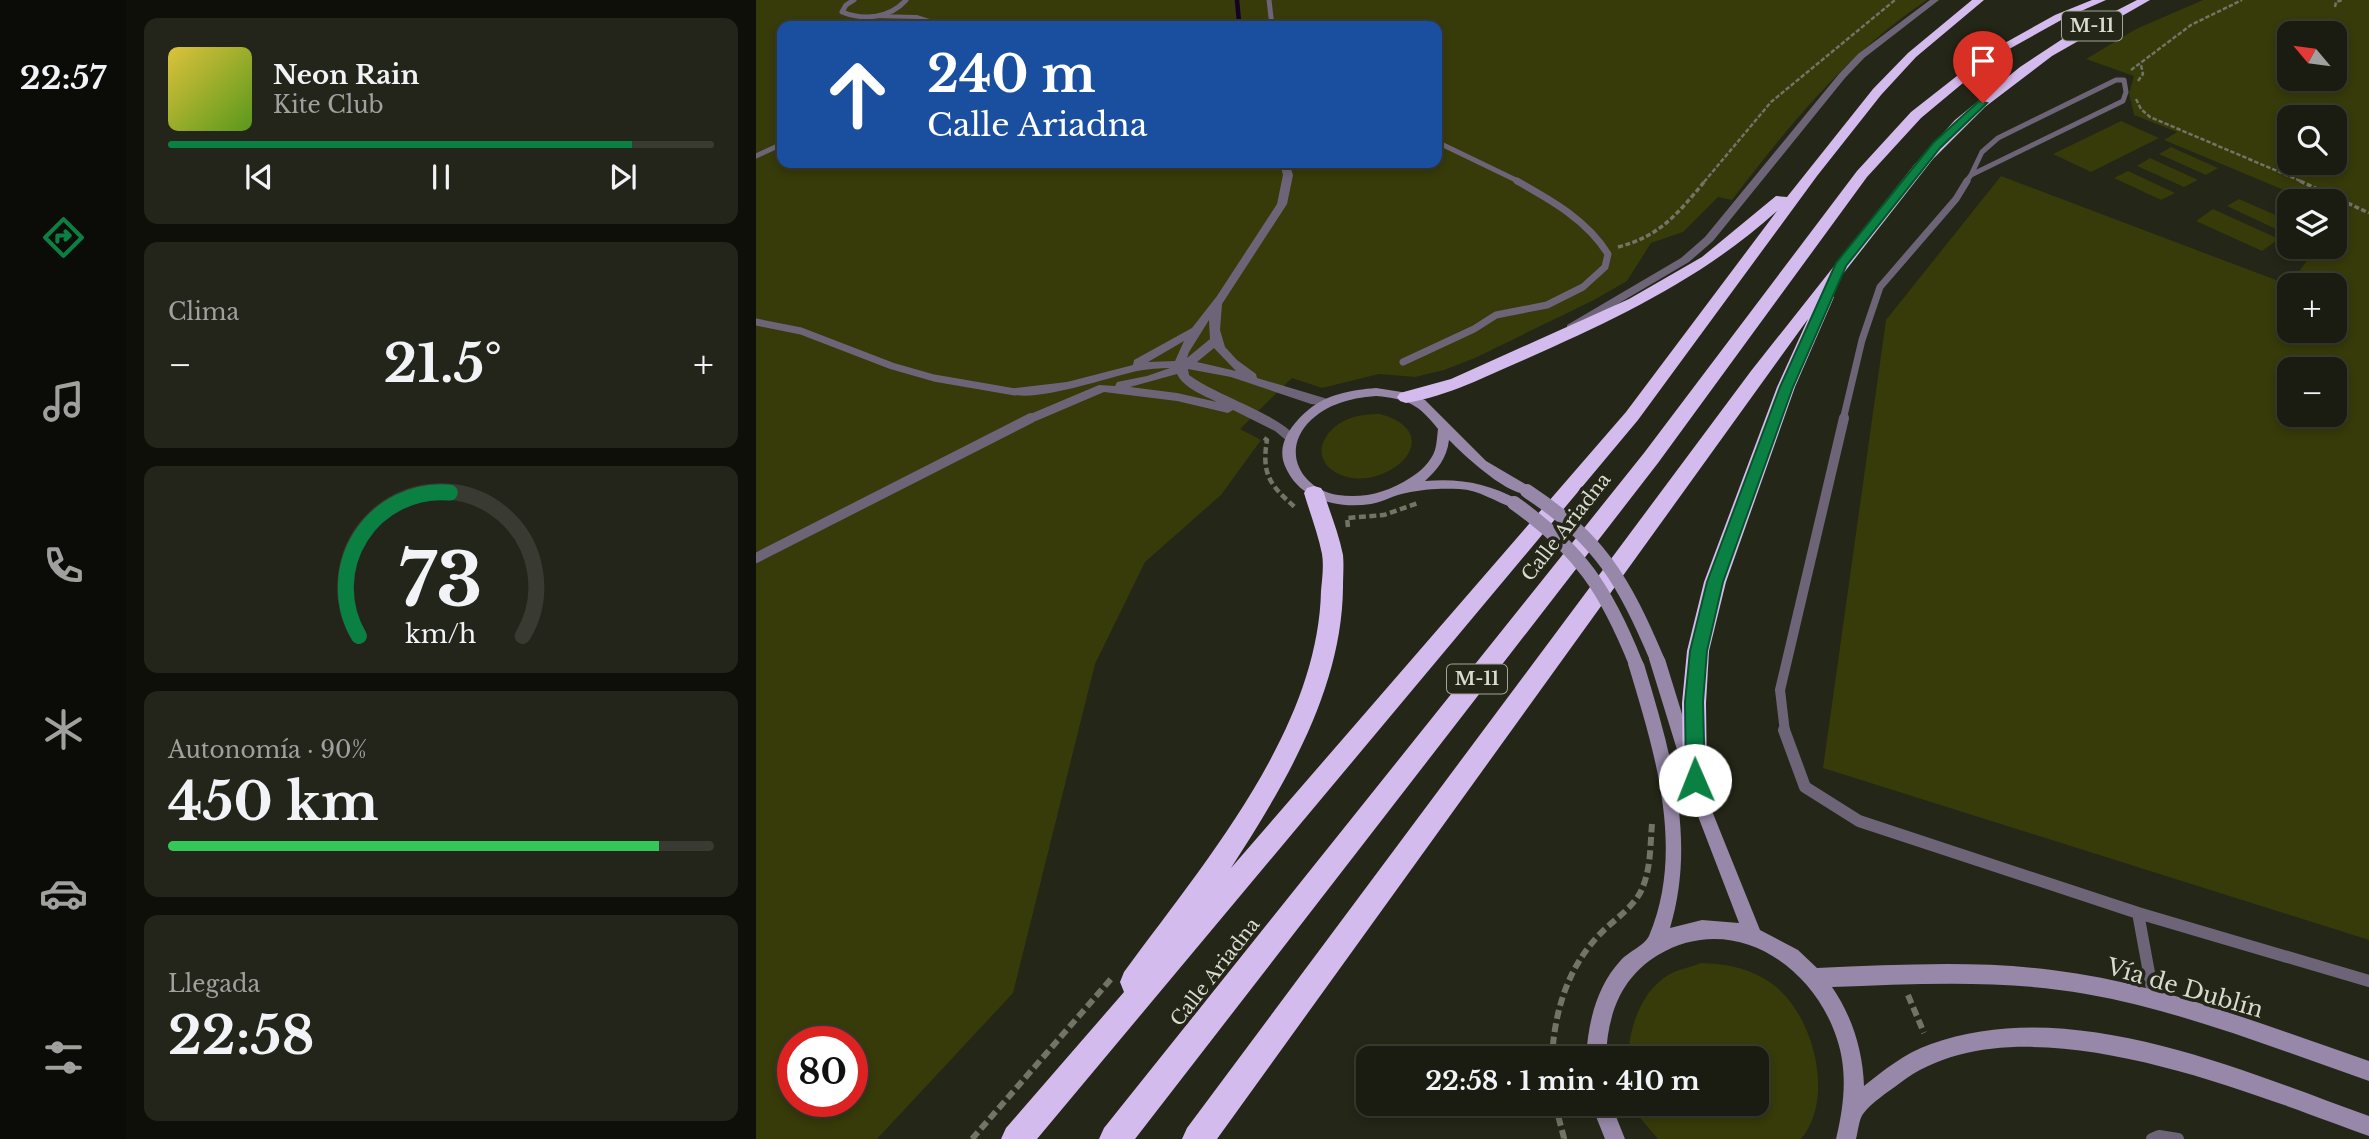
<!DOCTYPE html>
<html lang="es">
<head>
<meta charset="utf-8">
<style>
  :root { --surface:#1b1c11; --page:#24251a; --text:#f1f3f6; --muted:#a0a19f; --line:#393a31; --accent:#0b8043 }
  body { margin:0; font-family:"Libre Baskerville",serif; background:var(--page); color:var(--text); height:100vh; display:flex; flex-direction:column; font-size:26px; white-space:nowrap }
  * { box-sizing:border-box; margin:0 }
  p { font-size:23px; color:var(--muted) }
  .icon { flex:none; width:38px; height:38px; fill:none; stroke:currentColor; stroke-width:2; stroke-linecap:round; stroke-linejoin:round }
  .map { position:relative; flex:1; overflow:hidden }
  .drawer { display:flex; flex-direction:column; gap:18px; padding:18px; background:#0f0f09; width:630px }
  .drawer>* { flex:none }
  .top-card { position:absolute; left:21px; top:21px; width:665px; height:147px; border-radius:14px; box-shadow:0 4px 10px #0003,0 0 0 2px var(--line); background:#1a4fa0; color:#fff; overflow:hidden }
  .needle { width:46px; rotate:299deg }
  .tools { position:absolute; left:1521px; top:21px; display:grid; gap:14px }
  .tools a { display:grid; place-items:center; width:70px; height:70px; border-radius:14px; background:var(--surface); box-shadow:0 4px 10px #0003,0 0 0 2px var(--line); font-size:35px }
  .speed { position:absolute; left:21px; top:1026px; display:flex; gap:14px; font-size:35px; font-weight:700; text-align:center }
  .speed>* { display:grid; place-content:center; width:91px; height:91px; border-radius:50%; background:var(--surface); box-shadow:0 4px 10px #0003,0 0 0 2px var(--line); line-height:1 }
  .speed .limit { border:10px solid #d22; background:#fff; color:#111 }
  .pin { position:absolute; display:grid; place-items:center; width:60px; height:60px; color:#fff; margin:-72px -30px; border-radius:50% 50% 50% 0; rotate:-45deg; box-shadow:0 0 7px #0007 }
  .pin .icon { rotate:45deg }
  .me { position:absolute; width:77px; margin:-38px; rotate:359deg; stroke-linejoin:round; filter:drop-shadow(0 0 5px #0008) }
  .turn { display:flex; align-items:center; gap:24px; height:147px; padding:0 35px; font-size:32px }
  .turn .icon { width:91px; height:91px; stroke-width:2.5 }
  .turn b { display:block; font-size:49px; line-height:60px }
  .big { font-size:52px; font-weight:700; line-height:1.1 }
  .drawer .tile { flex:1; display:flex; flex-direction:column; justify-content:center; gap:10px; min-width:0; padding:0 24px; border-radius:14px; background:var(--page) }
  .drawer .dial { align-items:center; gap:0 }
  .dial svg { height:182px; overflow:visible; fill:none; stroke:var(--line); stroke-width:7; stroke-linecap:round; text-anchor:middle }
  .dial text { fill:var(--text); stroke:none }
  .song { display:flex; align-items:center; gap:21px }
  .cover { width:84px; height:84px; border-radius:10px; background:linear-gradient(135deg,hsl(50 70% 55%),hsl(90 70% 35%)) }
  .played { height:7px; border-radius:4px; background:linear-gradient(90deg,var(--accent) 85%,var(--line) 85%) }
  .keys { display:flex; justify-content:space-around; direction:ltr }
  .heat { display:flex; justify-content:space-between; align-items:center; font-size:38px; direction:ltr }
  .charge { height:10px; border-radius:5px; background:linear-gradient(90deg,#34c759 90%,var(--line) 0) }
  .trip { position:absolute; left:600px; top:1046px; width:413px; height:70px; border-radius:14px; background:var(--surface); box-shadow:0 4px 10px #0003,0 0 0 2px var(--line); font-weight:700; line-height:70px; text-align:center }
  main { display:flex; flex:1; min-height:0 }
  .tab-bar { display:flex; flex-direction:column; width:126px; justify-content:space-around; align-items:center; background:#0b0b07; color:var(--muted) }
  .tab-bar .icon { width:49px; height:49px }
  .tab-bar .on { color:var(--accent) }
  .tab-bar b { font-size:32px; color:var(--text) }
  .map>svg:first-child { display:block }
</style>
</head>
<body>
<main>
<nav class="tab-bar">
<b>22:57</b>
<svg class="icon on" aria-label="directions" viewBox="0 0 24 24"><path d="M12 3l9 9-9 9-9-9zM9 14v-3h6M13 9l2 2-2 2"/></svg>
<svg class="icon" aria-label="music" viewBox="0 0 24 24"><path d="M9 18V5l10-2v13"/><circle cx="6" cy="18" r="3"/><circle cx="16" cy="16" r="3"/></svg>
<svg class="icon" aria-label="phone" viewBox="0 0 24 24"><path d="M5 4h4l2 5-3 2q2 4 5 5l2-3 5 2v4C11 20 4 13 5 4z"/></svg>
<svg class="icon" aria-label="climate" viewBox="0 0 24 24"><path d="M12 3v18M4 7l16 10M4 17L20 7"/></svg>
<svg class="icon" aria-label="car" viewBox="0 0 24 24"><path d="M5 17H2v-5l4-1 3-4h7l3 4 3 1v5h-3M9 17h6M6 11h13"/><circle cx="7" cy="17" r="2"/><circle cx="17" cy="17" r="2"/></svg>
<svg class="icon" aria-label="filters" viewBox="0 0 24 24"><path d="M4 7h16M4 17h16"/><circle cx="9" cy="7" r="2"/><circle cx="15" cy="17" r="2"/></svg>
</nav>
<section class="drawer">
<div class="tile">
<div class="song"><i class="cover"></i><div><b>Neon Rain</b><p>Kite Club</p></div></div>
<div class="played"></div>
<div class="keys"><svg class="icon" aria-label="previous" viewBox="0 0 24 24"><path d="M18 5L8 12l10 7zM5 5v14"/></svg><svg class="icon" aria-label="pause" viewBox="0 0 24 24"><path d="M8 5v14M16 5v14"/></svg><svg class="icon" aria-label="next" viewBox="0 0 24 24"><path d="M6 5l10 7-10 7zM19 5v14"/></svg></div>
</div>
<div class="tile"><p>Clima</p>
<div class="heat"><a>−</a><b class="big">21.5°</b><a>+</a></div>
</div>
<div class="tile dial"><svg viewBox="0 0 100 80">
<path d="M14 69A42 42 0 1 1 86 69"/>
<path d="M14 69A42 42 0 0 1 54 6" stroke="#0b8043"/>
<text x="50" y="56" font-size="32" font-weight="700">73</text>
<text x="50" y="72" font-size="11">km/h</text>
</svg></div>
<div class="tile"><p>Autonomía · 90%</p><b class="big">450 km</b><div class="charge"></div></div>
<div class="tile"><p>Llegada</p><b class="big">22:58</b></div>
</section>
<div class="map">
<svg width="1613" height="1139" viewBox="0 0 1613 1139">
  <rect width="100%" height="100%" fill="#242617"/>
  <path fill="#373a09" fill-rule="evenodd" d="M0,0H1171C1092,53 1033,125 976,200L962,197L927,232L895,243L871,281L838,300L719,358L688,370L659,377L623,374L566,388L536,378L484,429L505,440L465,495L389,562L339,664L257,993L121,1139H0ZM26,26H681V163H26ZM37,1041H96V1101H37Z
    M1447,0H1613V940L1067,768L1130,320L1245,176L1533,285V331H1578V285H1533L1561,247H1578L1579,222L1584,214L1579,211L1578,201H1554L1408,140L1421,132L1378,115L1373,93L1378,76L1330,59L1380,29ZM1578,33V79H1533V33ZM1578,117V163H1533V117ZM1578,369V415H1533V369Z
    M1365,121L1403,138L1335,172L1297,154Z
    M1415,147L1462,168L1450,175L1403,154Z
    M1394,158L1442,180L1428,187L1381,166Z
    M1372,171L1419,193L1405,200L1358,178Z
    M1483,199L1533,221V225L1524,231L1471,206Z
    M1457,209L1523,239L1506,251L1440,221Z
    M624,414C699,435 624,499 579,472C553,456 569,428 592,419C602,415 613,414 624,414Z
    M945,963C970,964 990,967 1012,981C1056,1008 1081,1097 1045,1139H902L885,1119L881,1104H1001V1059H872C873,1028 885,990 914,974C923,969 935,967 945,963Z"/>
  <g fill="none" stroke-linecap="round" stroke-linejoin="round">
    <path stroke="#160226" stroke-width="4.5" d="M480,26L483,22L481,0"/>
    <path stroke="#727467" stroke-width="2.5" stroke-dasharray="4.5 2" stroke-linecap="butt" d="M1579,7L1580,2L1587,0
      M1375,70L1435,25L1486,0
      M1382,81L1387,74L1385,65
      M1380,99L1385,109L1394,117L1547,182
      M948,182L1015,102L1139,0"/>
    <path stroke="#727467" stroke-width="3.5" stroke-dasharray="5 2.5" stroke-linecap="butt" d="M1544,181L1613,213
      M862,247C905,236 922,213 949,181"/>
    <path stroke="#727467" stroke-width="4.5" stroke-dasharray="7 3.5" stroke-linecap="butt" d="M508,438L511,440C505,476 515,486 541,509
      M592,527L591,518L628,515L662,503"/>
    <path stroke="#727467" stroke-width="6" stroke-dasharray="9 4.5" stroke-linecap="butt" d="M1152,995L1168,1033
      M796,1059C798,1012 812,965 847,931C859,919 875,909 884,893C895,872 894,847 896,824
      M799,1104L808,1138L805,1139
      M216,1139L355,979"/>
    <path stroke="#6d6478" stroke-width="5" d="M98,0L90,5L86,12C108,21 134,18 150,0
      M513,0L516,26
      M1360,80H1368L1370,92L1367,101L1215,175L1226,152L1242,138Z
      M681,142L764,182
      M0,156L26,144
      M1210,182L1215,175"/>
    <path stroke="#6d6478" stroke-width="7" d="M0,322L45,331L136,366L178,378L259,392
      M647,362L718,329L740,315L791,305L827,287L849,267L852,254C831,220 795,200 761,181
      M272,420L276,418
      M1087,420L1106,340L1124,287L1200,199L1211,181"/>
    <path stroke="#6d6478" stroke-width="10" d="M0,558L275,418
      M1029,732L1024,690L1088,418"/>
    <path stroke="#6d6478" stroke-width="12" d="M1028,730L1049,787L1103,821L1382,913L1398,1000
      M1382,913L1613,981
      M1396,1139L1403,1136L1422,1139"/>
    <path fill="#6d6478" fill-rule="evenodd" d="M1174,0H1183L1108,58L1089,78L957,241L933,262L819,329H811V325L925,258L949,237L1083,74L1102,54Z
      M117,14L161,15L196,26H185L161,19L114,18L113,16Z
      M524,163H533L537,175L531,204L466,304L464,330L469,347L481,360L500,374L501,378L575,400L577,403L575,406L555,404L475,377L432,369L433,375C461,396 523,414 541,438L539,441H531L519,431L477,410L472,413L421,401L348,392L280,421H272L270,418L272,415L343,385L359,386L361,382L391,376L414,368C403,368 392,369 381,371C358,376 269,406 253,392L259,388L311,382L377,365L378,360L436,328L461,296L521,204L527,175ZM453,320L454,339L431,358L433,352ZM428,341L419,361L392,362ZM458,348L480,371L441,362ZM421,374C428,388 447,395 461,402L421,393L374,387Z"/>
    <path fill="#9787a8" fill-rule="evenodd" d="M620,388L652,393L669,400L730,461L776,488L778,491L776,494C754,499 708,455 693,440C691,458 681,470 669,481C704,478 731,483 763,500L765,503L763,506L758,508C739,502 724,490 703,489C687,488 666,489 650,493C638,495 627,502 615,504C581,509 543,500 529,466C520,445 535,425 551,411C570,394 596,390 620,388ZM620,396C652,399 662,404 682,429C681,436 681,443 679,450C675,462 664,472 654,478C633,492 607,499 582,495C549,490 527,457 548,428C566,405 593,398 620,396Z
      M901,653L906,654L909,659L956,811L1004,930L1042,950L1061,968C1139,965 1218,960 1296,970C1405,983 1509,1026 1613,1061V1081C1520,1049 1427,1011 1330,994C1246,979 1160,984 1076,987C1096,1016 1107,1051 1108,1086C1128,1070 1149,1053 1175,1044C1314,994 1482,1069 1613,1116V1136C1490,1092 1262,994 1144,1083C1132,1092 1116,1102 1107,1114C1103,1119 1102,1132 1100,1139H1080C1088,1106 1092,1072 1081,1039C1057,964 976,911 902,955C864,978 851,1016 850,1059H830C832,1023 840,987 865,960C872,952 889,945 893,936C930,849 898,750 872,664L875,659L880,658L885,659L888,664C914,751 941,838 914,928L946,920L983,923L940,811L893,659L896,654Z
      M835,1104H855L869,1139H849Z"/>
    <path fill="#d4bbee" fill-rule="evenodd" d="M1216,0H1228L1160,57L1125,95L1061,176L882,420L281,1139H245L250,1128L368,992L364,982L368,972C447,864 562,731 565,591C566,580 568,566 566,554C562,534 554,513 548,493L551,488L558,486L565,488L568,493C574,513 583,534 587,555C588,565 587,577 587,587C586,690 529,784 475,868L870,412L1021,211C947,278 860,319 770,359C730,376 693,396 650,403L644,401L641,397L644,393L695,379L873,299L946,257L1020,196L1031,197L1117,89L1152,53Z
      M1336,0H1350L1307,19L1237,58L1165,118L1111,177L902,463L379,1139H343L348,1128L888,453L1101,171L1155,112L1229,54L1299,15Z
      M1381,0H1394L1296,56L1229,107L1177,159L1072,293L1078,297L1039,387L970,582L953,651L950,703L951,780L948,788L939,792L930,788L927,780L926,703L931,651L948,582L1021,387L1052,319L461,1139H426L431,1128L995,371L1158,165L1199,120L1264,67L1311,36Z"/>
    <path stroke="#9787a8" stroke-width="14" d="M771,491C843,538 868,581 901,659
      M758,503C824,550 850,589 880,664"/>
  </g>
  <path fill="#0b8043" stroke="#07532c" stroke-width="2" d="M1223,101L1231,103L1184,148L1090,266L1037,387L967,582L951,651L947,702L949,780L946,786L939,788L933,786L930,780L929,702L934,651L951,582L1024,387L1080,263L1177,143Z"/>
  <g text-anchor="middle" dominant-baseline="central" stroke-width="7" stroke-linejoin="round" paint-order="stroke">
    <g fill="#242617" stroke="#a3a498" stroke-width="2">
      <rect x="1306" y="11.5" width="60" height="29" rx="5"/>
      <rect x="691" y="664.5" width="60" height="29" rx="5"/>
    </g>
    <g font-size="18" font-weight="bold" fill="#d9dad0">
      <text x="1336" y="26">M-11</text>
      <text x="721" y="679">M-11</text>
    </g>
    <g font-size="19" fill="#d9dad0" stroke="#242617">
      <text transform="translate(810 527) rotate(-52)">Calle Ariadna</text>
      <text transform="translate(459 972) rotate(-52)">Calle Ariadna</text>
    </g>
    <g font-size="23" fill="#d9dad0" stroke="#242617">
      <text transform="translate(1429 988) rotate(16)">Vía de Dublín</text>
    </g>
  </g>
</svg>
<div class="tools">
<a><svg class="needle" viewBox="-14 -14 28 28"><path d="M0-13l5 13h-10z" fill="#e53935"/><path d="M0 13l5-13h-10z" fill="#a0a19f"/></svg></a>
<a><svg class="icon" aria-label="search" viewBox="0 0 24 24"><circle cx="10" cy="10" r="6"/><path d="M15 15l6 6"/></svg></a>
<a><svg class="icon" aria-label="layers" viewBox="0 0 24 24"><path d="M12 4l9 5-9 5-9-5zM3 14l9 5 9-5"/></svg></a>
<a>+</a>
<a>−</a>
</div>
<div class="speed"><div class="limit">80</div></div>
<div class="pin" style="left:1227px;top:103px;background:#d93025"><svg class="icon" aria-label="arrive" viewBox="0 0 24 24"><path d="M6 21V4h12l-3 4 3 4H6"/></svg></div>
<svg class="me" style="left:939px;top:780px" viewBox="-20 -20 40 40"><circle r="19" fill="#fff"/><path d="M0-13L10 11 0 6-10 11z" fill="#0b8043"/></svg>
<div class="trip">22:58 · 1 min · 410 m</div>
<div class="top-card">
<div class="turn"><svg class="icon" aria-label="ahead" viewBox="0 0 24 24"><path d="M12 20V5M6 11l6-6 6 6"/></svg><div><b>240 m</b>Calle Ariadna</div></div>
</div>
</div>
</main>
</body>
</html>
